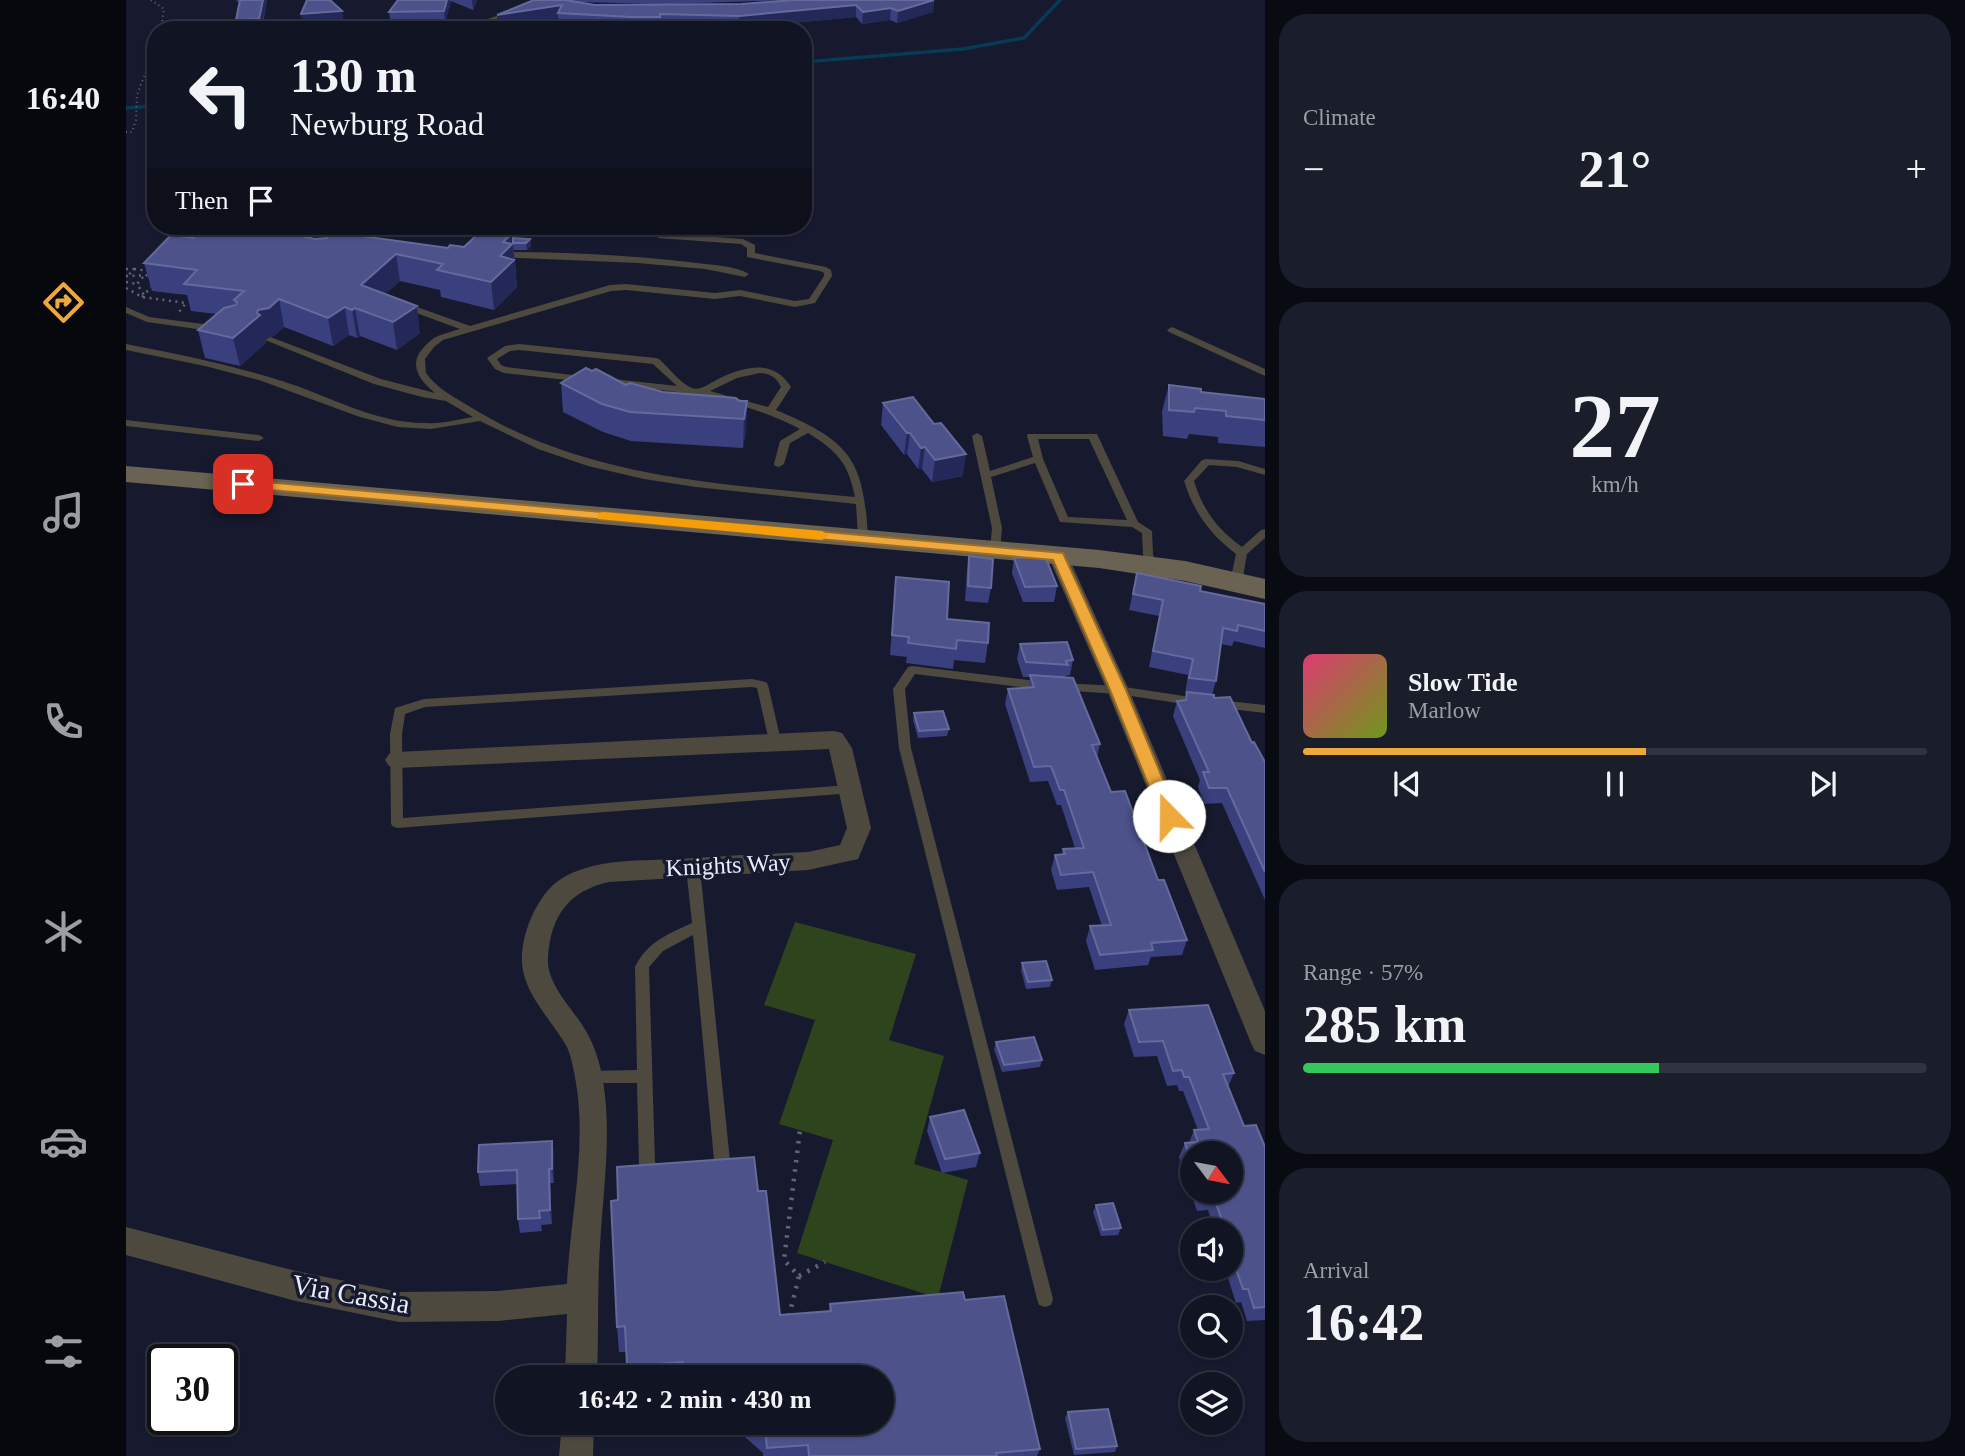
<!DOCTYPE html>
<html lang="en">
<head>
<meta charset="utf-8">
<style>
  :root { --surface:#111422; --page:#1a1d2a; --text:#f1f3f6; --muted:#9c9ea5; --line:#303340; --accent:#eea83c }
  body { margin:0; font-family:"Times New Roman",serif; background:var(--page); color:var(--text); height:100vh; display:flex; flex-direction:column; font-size:26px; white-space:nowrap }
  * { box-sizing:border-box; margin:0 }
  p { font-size:23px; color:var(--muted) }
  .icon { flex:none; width:38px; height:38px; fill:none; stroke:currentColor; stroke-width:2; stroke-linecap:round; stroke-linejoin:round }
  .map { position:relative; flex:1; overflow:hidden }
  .details { display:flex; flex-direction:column; gap:14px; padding:14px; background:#090b13; width:700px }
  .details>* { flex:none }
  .hud { position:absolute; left:21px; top:21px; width:665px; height:214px; border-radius:28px; box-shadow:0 2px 5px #0004,0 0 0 2px var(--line); background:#111422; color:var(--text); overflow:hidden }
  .needle { width:46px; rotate:122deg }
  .buttons { position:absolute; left:1054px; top:1141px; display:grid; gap:14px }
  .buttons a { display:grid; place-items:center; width:63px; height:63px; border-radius:50%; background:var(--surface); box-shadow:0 2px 5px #0004,0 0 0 2px var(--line); font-size:35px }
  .speed { position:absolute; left:21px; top:1344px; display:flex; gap:14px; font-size:35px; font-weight:700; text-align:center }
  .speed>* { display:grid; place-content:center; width:91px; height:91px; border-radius:50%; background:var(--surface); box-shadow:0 2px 5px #0004,0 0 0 2px var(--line); line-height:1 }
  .speed .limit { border:4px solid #111; border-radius:10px; background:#fff; color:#111 }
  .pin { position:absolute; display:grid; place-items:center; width:60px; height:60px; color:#fff; margin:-30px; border-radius:14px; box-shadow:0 4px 10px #0006 }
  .me { position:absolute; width:77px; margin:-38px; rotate:338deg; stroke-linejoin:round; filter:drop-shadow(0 0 5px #0008) }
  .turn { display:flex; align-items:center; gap:24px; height:147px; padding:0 28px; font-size:32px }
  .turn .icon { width:91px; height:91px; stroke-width:2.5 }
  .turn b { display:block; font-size:49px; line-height:60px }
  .then { display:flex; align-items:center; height:66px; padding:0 28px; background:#0003; gap:14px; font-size:26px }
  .big { font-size:52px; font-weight:700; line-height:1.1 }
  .details .tile { flex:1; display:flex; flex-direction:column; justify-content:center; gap:10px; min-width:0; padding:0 24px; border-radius:28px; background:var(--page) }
  .details .dial { align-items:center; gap:0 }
  .dial b { font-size:91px; line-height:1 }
  .song { display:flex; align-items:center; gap:21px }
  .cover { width:84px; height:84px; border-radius:10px; background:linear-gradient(135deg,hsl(340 70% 55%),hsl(80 70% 35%)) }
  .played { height:7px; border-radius:4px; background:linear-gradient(90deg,var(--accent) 55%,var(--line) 55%) }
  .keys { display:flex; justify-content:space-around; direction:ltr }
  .heat { display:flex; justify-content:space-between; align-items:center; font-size:38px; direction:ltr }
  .charge { height:10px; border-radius:5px; background:linear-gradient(90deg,#34c759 57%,var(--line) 0) }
  .trip { position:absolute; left:369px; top:1365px; width:399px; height:70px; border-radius:35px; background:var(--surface); box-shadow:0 2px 5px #0004,0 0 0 2px var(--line); font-weight:700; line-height:70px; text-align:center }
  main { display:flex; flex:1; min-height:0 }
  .tab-bar { display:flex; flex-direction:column; width:126px; justify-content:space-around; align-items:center; background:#07080e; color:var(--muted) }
  .tab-bar .icon { width:49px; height:49px }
  .tab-bar .selected { color:var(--accent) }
  .tab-bar b { font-size:32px; color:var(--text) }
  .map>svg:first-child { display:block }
</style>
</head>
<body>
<main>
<nav class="tab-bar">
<b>16:40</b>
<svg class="icon selected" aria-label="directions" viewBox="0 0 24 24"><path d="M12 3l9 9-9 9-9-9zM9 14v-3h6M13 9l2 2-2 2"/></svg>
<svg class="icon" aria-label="music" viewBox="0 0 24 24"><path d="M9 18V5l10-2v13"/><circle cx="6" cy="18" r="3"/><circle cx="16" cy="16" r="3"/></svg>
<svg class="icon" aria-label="phone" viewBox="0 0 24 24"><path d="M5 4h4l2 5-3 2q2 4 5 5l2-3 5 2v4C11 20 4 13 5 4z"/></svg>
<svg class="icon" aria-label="climate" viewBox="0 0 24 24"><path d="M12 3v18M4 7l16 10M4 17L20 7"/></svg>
<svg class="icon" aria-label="car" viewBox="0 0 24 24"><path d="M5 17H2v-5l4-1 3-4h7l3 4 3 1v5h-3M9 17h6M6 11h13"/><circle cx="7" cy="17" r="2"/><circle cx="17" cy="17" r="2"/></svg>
<svg class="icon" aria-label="filters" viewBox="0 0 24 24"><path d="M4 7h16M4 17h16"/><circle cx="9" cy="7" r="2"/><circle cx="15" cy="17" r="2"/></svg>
</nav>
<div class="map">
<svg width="1139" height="1456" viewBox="0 0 1139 1456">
  <rect width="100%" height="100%" fill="#171a2e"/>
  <path fill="#2e441c" d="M669,922L790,954L763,1040L818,1056L788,1164L842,1180L812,1298L671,1253L707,1140L653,1124L689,1020L638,1005Z"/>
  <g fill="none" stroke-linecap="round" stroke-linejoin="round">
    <path stroke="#073a53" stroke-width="3.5" d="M677,62L837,49L898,38L934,0
      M0,108L30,106"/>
    <path stroke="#626577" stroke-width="2" stroke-dasharray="1 3.5" stroke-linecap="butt" d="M25,0L38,9L35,30
      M0,132H6L10,120L11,95L30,45"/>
    <path stroke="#626577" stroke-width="2.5" stroke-dasharray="2 4.5" stroke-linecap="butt" d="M0,269H8L1,277
      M8,269L23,271
      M0,276L25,275
      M17,277L11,284L18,295
      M0,282L11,284
      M0,288L16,297L60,303L53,312
      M16,297L26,286"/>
    <path stroke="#626577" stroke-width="4.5" stroke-dasharray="2.5 7" stroke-linecap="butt" d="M673,1276L699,1262
      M663,1316L673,1276L658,1260L674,1130"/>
    <path fill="#4d493f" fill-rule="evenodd" d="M535,233L617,239L629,245V253L700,267L705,270L706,276L689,303L669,307L614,296L589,299L500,290L485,291L317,340L308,347L299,359L300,373C311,389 330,398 346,408C462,479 598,484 729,497C722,462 711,451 682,433L664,443L658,464L653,467L649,466L648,464L654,441L674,429C613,397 546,390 478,384L473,381L478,378L551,386L527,364L393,350L384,351L371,359L375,365L380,367L463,377V381L460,382L378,373L369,369L361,358L379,346L393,344L530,358L533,359C543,368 555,384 566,388C575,391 584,383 592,379C618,367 647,358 665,387L650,410C724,441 738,459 742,538L741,540L737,541L732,538L730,504L570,487L518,479L462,466L412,449L354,421L305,429L272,427L234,417L133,380L79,366L0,350V344C53,354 105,365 156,381C204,396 248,423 299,423C315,424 331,420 347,417L320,401L296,397L248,384L139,340L144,337L147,338L255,379L309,393C293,380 281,364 299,346C303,342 307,338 312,336C319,333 327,331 334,329L274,307V303H280L344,326L484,285L500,284L589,293L614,290L669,301L683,299L698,276V273L694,271L621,257V248L615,244L532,238L531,236ZM634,373C645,374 650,377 655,387L642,407L584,391L611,378Z
      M372,252C438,252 506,255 571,263C588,265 610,266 623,274L619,277L579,269L512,263L369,257L368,255Z
      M0,307L23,317L92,326L97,329L92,332L21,322L0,313Z
      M1046,327L1139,369V376L1043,332L1041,330Z
      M0,420L133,435L138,438L133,441L0,426Z
      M851,433L856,436L864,471L907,457L901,436L902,434H971L1012,522L1026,531L1027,554L1030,565L1029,567L1025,568L1020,565L1017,554L1016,533L1006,527L934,522L909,463L865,477L876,528L874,550L873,552H865L864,550L866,528L846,436ZM912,439H963L1001,520L942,517L917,459Z
      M1080,459L1112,461L1139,469V475L1111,467L1083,465L1068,481C1077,510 1091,529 1116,547L1135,530L1139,529V538L1121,554L1116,582L1110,586L1104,582L1110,554C1084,534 1068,513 1058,481L1076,460Z
      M786,666L918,682L924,686L918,690L789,674L779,689L785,748L927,1299L925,1305L919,1307L913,1305L911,1299L773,748L767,689L782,667Z
      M626,679L640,682L642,685L655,741L653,744H645L643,741L631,688L626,687L299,707L279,714L276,734L277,818L723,785L727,787L729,790L727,793L271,828L266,826L265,823L264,734L269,708L298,699Z
      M936,683L992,686L1071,698L1077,702L1071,706L992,694L932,690L930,687L932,684Z
      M1092,700L1139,705V713L1088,707L1086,704L1088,701Z
      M567,863L572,864L574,868L604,1161L595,1177L589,1179L583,1177L581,1172L588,1160L567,935L537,951L523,967L529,1162L538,1175L536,1180L530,1182L524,1180L513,1164L511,1083H463L458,1082L456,1077L458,1072L463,1071L511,1070L509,967C521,942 542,934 566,923L560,868L562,864Z"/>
    <path fill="#4d493f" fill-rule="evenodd" d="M400,6L404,7V13C379,23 356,30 329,30Z
      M932,550L939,551L942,556L1003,690L1139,1011V1055L1129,1051L1125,1043L981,690L922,556L925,551Z
      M708,731L716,733L726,748L745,828L732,859L682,870L483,882C443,891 425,915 422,957C420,985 447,1008 460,1031C469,1047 474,1063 477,1081C486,1135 477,1191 474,1245C471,1289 473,1333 471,1377H439L441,1314L372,1321L273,1322L170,1301L0,1255V1227L170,1271L273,1292L372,1291L441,1284C444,1217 462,1145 449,1077C447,1067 445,1056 441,1047C426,1020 398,995 396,963C394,934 413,889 440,876C474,858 516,861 554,859C597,856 639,854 682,852L714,845L721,828L703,749L271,768L263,766L259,760L263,754L271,752Z
      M436,1423H468L467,1456H433Z"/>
    <path fill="#6a6252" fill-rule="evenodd" d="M0,466L973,550L1059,561L1139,579V599L1059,581L973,568L0,482Z"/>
  </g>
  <path fill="#3a3f7d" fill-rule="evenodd" d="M110,0H141L136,30H112L110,20L113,3Z
    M272,0H351L347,10L325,1L319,23L265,24L263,12Z
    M408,0H664L542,4L450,2L469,5L616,4L808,0L807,12L771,23L764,20L736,24L730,17L613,28L534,26V30H506L433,25L432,18L372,27Z
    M68,238L189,239L322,248L338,247L387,238L404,239L405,246L401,250H388L391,287L368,310L315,297L314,290L274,281L259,294L294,333L271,350L234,336L231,338L223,335L207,346L158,327L148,336L139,338L140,343L114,366L79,358L72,330L91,314L65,311L61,295L26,291L18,263Z
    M466,371L500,385L537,392L621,401L620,430L617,448L505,441L477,432L437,412L435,383Z
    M1043,385L1075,392L1139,399V447L1092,443V437L1063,434L1061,439L1037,436L1036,411Z
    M757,403L837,476L806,482L796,469H792L781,454L778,455L755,425Z
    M843,556L865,588L862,603L839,601L841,571Z
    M888,558L931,586L928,602H897L886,573Z
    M1011,573L1074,591L1139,604V648L1108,641L1106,646L1095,644L1090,681L1086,695L1126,743L1139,762V900L1096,803L1078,804L1072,787L1074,780L1047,716L1051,701L1058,700L1060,694H1059L1062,675L1023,667L1033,616L1003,610Z
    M770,577L821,619L862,643L859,663L828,660L827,669L780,663L781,657L764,655Z
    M894,644L947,660L944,675L939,676V678L974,744L971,757L985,792L1032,880L1061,940L1056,955L1025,957L1022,965L969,970L960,941L964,926H976L963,887L931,890L925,870L929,855L936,854L937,849L949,848L935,805H931L922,781L904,782L879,704L882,689L902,688L904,677H897L891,659Z
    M788,713L823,729L821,736L792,738L787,720Z
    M896,963L926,980L924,987L900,989L895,970Z
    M1003,1010L1108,1073L1102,1087L1118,1126L1139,1147V1320L1121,1321L1115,1302L1110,1303L1099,1269H1104V1230H1087L1088,1229L1082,1210L1071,1211L1053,1157L1059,1143H1063L1068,1130H1072L1057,1091H1053L1051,1085L1041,1086L1031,1056L1008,1057L998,1024ZM1066,1153L1104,1192H1066Z
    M870,1042L916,1060L914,1067L876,1072L868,1049Z
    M804,1117L854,1153L850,1167L816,1173L801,1131Z
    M426,1141L428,1155V1183H424L426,1224L415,1225L416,1231L394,1233L392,1219V1184L354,1186L352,1172Z
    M632,1191L654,1315L703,1311L704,1304L839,1300L914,1449L911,1456H637V1453L611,1430L559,1431V1423H756V1377H501L500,1352H493L491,1327Z
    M970,1205L995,1228L992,1235L975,1236L967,1212Z
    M942,1412L991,1446L989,1452L948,1455L939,1418Z"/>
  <path fill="#242858" d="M137,0H141V1L135,30L133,19Z
    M321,0L325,1L319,23L318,11Z
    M346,0H351L347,10Z
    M808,0L807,12L771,23L772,11Z
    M436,5L432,13V18L372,27L371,15Z
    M730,5V17L613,28V16Z
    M765,8L764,20L736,24L737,12Z
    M216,11L218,23L177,26L175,14Z
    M386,234L391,287L368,310L365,282L377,242Z
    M404,239L405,246L401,250L400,243Z
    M270,254L274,281L239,313L235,285Z
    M153,299L158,327L148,336L139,338L140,343L114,366L107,338L131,313L132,310Z
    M291,306L294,333L271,350L267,322Z
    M219,307L223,335L207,346L202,318Z
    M229,308L234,336L231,338L226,310Z
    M621,401L620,430L617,448L618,419Z
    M781,433H784L781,454L778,455Z
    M799,447L796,469H792L795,448Z
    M840,454L837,476L806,482L809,460Z
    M426,1141L428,1155V1183L426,1169Z
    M423,1169L424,1183L426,1224L424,1210Z"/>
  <path fill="#4d528b" stroke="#656a9c" stroke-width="2" d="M114,0H137L133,19L110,20Z
    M181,0H204L216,11L175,14Z
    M272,0H321L318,11L263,12Z
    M408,0H439L469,5L616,4L667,0H808L772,11L765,8L737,12L730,5L613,16L534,14V17H505L432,13L436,5L371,15Z
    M79,226H128L189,239L201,238L207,232L322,248L324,245L338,247L353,233L386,234L377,242L386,244L374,256L388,260L365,282L311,270L317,264L270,254L235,285L291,306L267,322L229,308L226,310L219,307L202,318L153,299L143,308L132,310L131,313L134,315L107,338L72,330L98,308L110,305L111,302L108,300L118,291L58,284L71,270L18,263L45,235L68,238Z
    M387,238L404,239L400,243H387Z
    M460,368L466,371L470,369L500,385L504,383L537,392L610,398L613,401H621L618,419L504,412L476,404L435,383Z
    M1043,385L1075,389V392L1139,399V420L1100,416V411L1069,408L1068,412L1043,410Z
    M787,397L808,424L815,423L840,454L809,460L799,447L795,448L784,433H781L757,403Z
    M843,556L867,559L865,588L842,586Z
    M919,556L931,586L899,587L888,558Z
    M1011,573L1075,586L1074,591L1139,604V631L1112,625L1111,631L1097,628L1090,681L1063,678L1067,659L1027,651L1037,600L1007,594Z
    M770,577L823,582L821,619L863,623L862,643L831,640L830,649L782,643L783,637L766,635Z
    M941,642L947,660L940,661L942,665L900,662L894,644Z
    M904,675L947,678L974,744L966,745L985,792L999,791L1032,880H1038L1061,940L1025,943L1027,950L974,955L964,926L985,925L967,872L935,875L929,855L939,854L937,849L958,848L938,790H934L925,766L908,767L882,689L908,687Z
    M1061,692L1088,695V698L1104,697L1126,743L1128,742L1139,762V872L1101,788H1083L1077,772H1083L1051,701L1060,700Z
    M817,711L823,729L793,731L788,713Z
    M920,961L926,980L902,982L896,963Z
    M1082,1005L1108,1073L1097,1074L1118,1126L1130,1125L1139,1147V1307L1128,1308L1122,1289H1117L1104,1252V1230H1089L1088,1228L1098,1227L1088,1197H1077L1075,1192H1104V1153H1066V1164L1059,1143L1072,1142L1068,1130L1083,1129L1063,1077H1058L1056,1070L1047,1071L1037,1041L1013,1042L1003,1010Z
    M908,1037L916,1060L878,1065L870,1042Z
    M838,1110L854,1153L819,1159L804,1117Z
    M426,1141V1169H423L424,1210L413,1211L414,1218L392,1219L391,1170L352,1172L353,1145Z
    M628,1157L632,1191H640L654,1315L705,1311L704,1304L837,1292L839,1300L878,1296L914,1449L870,1453L871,1456H683L682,1445L641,1448L639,1429L631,1423H756V1377H557V1362L501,1366L499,1326L491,1327L485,1201L492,1200L491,1167Z
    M987,1203L995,1228L977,1230L970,1205Z
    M982,1409L991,1446L950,1449L942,1412Z"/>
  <path fill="#eea83c" stroke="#9b6d27" stroke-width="2" d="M117,480L937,553L1000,690L1052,816L1043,822L1035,816L984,690L927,560L112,487V481Z"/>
  <path fill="#f59e0b" d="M477,512L696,531L703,535L696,540L472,519V513Z"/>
  <g text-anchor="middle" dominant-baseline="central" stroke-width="7" stroke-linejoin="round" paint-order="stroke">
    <g font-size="24" fill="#e9ecfa" stroke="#171a2e">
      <text transform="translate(602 865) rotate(-3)">Knights Way</text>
    </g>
    <g font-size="28" fill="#e9ecfa" stroke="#171a2e">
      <text transform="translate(225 1294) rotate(10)">Via Cassia</text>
    </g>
  </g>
</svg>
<div class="buttons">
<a><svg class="needle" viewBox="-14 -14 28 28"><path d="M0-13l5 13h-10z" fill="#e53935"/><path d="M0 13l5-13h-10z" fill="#9c9ea5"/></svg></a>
<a><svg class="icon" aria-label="sound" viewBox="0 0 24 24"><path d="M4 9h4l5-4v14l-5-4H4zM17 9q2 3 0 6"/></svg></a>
<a><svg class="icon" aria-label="search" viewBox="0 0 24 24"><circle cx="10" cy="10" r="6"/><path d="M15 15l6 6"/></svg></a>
<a><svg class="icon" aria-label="layers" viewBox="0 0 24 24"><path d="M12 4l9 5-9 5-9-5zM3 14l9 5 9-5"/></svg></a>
</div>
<div class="speed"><div class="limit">30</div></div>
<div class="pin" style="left:117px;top:484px;background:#d93025"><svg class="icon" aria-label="arrive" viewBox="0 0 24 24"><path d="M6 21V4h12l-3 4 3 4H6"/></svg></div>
<svg class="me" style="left:1043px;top:816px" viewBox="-20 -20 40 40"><circle r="19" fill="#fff"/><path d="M0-13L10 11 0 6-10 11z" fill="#eea83c"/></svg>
<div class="trip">16:42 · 2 min · 430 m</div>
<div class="hud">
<div class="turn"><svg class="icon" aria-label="left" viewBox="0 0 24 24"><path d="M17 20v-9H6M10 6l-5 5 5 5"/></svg><div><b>130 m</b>Newburg Road</div></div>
<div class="then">Then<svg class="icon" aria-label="arrive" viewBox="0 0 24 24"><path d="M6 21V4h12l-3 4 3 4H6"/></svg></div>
</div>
</div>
<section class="details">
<div class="tile"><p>Climate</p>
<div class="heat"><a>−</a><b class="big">21°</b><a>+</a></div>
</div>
<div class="tile dial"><b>27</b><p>km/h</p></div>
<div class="tile">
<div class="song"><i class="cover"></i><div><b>Slow Tide</b><p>Marlow</p></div></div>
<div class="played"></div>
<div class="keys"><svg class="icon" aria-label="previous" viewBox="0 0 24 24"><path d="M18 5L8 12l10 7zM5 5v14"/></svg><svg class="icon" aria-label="pause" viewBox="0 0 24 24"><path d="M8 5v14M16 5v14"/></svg><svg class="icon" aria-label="next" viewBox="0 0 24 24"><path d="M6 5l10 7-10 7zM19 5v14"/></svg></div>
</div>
<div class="tile"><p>Range · 57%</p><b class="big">285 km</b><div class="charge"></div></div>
<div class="tile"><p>Arrival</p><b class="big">16:42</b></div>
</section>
</main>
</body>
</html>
